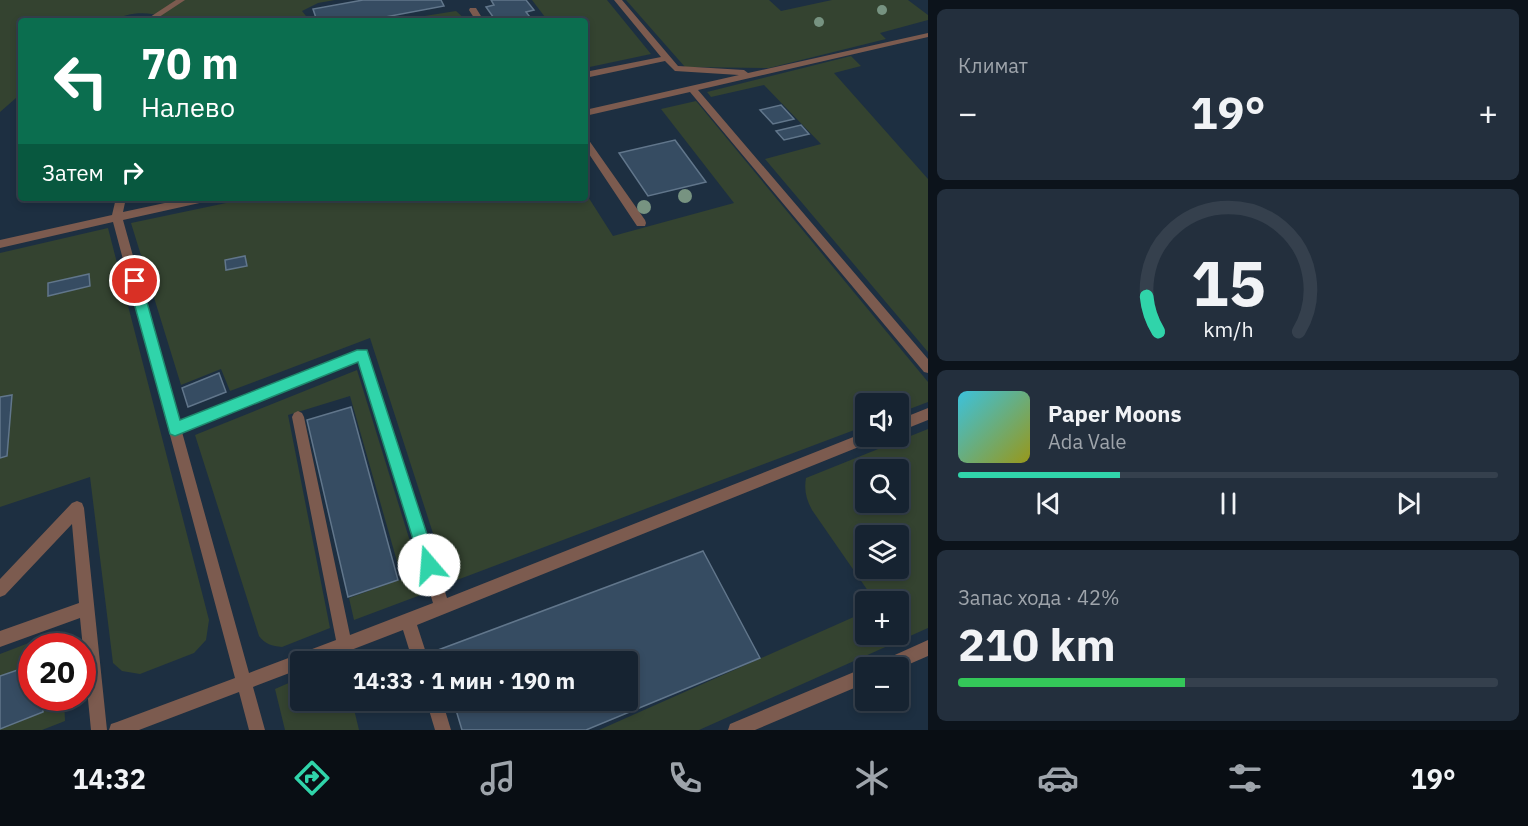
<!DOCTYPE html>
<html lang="ru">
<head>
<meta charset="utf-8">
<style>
  :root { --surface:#162331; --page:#232f3d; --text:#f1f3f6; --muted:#9ea4ab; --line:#35404d; --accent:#30d4aa }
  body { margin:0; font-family:"IBM Plex Sans",sans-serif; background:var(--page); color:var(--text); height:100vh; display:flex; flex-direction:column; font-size:22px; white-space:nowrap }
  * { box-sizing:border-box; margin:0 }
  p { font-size:20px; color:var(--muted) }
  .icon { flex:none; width:33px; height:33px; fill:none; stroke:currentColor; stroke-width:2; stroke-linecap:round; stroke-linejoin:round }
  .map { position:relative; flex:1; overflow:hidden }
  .panel { display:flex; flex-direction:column; gap:9px; padding:9px; background:#0c131b; width:600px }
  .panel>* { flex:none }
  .top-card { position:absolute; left:18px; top:18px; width:570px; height:183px; border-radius:6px; box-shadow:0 3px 9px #0003,0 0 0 2px var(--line); background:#0b6e4f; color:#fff; overflow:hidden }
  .controls { position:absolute; left:855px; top:393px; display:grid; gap:12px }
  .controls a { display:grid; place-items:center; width:54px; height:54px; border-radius:6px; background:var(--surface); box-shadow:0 3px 9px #0003,0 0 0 2px var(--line); font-size:30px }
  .speed { position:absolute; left:18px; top:633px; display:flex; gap:12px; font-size:30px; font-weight:700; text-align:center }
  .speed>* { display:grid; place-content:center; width:78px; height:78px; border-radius:50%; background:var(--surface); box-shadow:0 3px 9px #0003,0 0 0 2px var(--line); line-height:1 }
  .speed .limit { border:9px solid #d22; background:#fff; color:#111 }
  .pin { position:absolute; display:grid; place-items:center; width:51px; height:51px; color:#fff; margin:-26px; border:3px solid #fff; border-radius:50%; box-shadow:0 2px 6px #0007 }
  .me { position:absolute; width:66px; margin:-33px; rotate:342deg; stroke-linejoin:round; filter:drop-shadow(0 0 4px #0008) }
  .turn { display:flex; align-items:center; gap:21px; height:126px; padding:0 24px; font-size:27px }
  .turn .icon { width:78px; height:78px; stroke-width:2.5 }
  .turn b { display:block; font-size:42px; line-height:51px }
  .then { display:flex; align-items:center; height:57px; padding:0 24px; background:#0003; gap:12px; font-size:22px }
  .big { font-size:45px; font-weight:800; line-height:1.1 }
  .panel .widget { flex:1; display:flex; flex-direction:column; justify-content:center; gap:9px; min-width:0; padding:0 21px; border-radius:9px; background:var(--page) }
  .panel .dial { align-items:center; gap:0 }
  .dial svg { height:156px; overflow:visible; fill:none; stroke:var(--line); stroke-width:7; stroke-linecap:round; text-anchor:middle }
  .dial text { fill:var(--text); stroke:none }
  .song { display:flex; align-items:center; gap:18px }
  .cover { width:72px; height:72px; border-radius:9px; background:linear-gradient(135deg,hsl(190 70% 55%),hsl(60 70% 35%)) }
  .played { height:6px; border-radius:3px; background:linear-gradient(90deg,var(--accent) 30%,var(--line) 30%) }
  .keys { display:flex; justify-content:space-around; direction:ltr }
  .heat { display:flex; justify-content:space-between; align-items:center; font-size:33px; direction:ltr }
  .charge { height:9px; border-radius:4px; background:linear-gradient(90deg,#34c759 42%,var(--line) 0) }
  .trip { position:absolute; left:290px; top:651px; width:348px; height:60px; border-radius:6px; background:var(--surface); box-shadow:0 3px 9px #0003,0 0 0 2px var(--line); font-weight:800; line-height:60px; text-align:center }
  .dock { display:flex; height:96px; justify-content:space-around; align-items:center; background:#090e14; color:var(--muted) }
  .dock .icon { width:42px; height:42px }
  .dock .selected { color:var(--accent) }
  .dock b { font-size:27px; color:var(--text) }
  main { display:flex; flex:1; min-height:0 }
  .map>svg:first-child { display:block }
</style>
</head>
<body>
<main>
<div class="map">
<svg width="928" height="730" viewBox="0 0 928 730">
  <rect width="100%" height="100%" fill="#1d2f41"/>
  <path fill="#344330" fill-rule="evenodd" d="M0,0H335L318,3L302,11L310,21H165V17C146,11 129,12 111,21H21V96L16,98L0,112Z
    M532,0H607L651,54L585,68V21H548Z
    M626,0H769L781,11L832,0H908L928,15V20L880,33L886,39L769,68L685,67Z
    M456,11L467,21H393Z
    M851,56L861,66L834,73L928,179V352L765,159L821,144L764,85L711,97L707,92Z
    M696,101L928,382V402L899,413L898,404H866L865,426L449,583L370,338L230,391L221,369L181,385L131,223L250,198H585V192L613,236L734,203L661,109Z
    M108,228L209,620L206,640L194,653L140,674L122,671L113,663L90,477L0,507V253Z
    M357,370L426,593L354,620L349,598L402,579L350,396L288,415L330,628L282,647C272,646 265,644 259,636L195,435Z
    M928,429V628L699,730H599L865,612L866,634H898V602L875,601L812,510C806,499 804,490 806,478ZM866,470H898V502H866ZM866,536H898V568H866Z
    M60,631L61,646H32V698H64L65,721L42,730H0V654Z
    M300,678V700L352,701L359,730H285L275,689Z"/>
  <path fill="#364c62" stroke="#61768b" stroke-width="1.5" d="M363,0H441L444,6L364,21H317L313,9Z
    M491,0H526L534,10L526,12L533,21H496L486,7L494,5Z
    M781,105L794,119L773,124L760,110Z
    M801,125L809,134L784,140L776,131Z
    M675,140L706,182L648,196L619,153Z
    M245,256L247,266L226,270L225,260Z
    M89,274L90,286L48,296V283Z
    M219,373L226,392L188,407L182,388Z
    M12,395L7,456L0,458V397Z
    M351,407L398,580L348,597L307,420Z
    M703,551L760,658L586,730H462L453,700H627V662H442L438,650Z
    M32,665V698H43V712L0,729V676Z"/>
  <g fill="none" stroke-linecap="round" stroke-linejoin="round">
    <path fill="#7c5b4f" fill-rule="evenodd" d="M176,0H185L153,21H144Z
      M614,0H622L678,66L744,70L748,73L928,33V37L698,90L928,359V373L924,372L690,92L585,116V110L739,75L675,71L665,61L585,78V72L661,57Z
      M470,8H476L484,21H476L469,10Z
      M585,138L588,139L645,220L646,223L645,226H637L585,148Z
      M116,198H126L123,212L188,198H209L204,202L123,220L179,421L358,350H366L447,598L866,432V436H877L876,440L417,625L429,662H413L403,630L320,662H300V669L253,687L265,730H249L239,692L139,730H109L111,724L117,722L235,678L113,222L0,248V240L112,215ZM358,361L433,603L350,635L304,417L302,413L298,411L294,413L292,417L336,640L249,673L182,432Z
      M928,408V420L898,432V420Z
      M77,501L82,503L84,508L107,730H91L80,618L0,647V631L79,603L72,524L5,595L0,597V579L72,503Z
      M928,640V656L898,669L874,668L877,663Z
      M866,667V683L755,730H728L730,724Z
      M426,700H442L451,730H435Z"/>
  </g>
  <g fill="#779381">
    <circle cx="882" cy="10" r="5"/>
    <circle cx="819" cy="22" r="5"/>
    <circle cx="685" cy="196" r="7"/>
    <circle cx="644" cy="207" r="7"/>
  </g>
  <path fill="#30d4aa" stroke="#1f8a6e" stroke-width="1.5" d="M135,276L141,281L180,420L357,350H367L437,565L435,571L429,573L423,571L421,565L358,362L180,434L175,436L170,434L128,281Z"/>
</svg>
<div class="controls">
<a><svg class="icon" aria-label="sound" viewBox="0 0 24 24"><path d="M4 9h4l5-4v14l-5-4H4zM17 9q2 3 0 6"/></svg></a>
<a><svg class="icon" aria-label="search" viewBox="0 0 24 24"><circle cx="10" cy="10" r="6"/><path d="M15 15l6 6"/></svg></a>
<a><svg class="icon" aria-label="layers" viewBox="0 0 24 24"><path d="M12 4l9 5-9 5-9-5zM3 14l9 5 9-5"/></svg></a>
<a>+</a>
<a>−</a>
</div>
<div class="speed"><div class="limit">20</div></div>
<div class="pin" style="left:135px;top:281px;background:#d93025"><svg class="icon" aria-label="arrive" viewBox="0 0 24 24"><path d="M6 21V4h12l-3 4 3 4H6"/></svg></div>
<svg class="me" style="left:429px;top:565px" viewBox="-20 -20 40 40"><circle r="19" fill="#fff"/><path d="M0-13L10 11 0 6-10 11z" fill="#30d4aa"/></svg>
<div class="trip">14:33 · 1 мин · 190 m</div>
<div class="top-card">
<div class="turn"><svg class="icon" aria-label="left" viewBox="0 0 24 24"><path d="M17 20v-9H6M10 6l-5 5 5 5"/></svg><div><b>70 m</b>Налево</div></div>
<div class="then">Затем<svg class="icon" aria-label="right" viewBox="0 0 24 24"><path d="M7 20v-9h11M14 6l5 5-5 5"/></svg></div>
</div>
</div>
<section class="panel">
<div class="widget"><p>Климат</p>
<div class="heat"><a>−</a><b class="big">19°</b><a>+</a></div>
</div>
<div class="widget dial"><svg viewBox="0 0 100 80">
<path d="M14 69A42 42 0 1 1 86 69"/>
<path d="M14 69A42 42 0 0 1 8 51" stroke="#30d4aa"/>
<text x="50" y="56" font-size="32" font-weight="700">15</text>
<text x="50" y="72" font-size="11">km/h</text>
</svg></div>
<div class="widget">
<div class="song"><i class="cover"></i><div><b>Paper Moons</b><p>Ada Vale</p></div></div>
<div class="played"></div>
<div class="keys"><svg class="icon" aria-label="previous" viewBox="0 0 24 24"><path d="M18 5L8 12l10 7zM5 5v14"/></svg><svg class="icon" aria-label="pause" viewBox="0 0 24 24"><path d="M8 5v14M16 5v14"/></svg><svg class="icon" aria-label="next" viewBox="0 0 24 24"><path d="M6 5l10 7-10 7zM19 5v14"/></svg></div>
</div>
<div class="widget"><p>Запас хода · 42%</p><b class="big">210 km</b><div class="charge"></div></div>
</section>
</main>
<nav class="dock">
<b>14:32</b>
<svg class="icon selected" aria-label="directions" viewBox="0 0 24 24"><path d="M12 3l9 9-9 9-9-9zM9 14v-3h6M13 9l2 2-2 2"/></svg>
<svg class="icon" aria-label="music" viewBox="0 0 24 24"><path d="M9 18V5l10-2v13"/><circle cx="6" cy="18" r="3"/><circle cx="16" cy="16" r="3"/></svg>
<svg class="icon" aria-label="phone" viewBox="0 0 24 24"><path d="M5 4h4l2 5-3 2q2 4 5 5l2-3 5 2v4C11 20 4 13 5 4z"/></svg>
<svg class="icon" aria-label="climate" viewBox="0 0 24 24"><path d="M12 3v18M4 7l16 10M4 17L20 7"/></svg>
<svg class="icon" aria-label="car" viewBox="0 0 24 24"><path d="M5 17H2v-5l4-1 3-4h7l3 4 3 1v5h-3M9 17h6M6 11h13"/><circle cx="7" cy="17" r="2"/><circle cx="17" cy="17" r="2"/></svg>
<svg class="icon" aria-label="filters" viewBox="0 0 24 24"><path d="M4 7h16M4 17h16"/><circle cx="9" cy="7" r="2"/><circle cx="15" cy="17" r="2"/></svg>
<b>19°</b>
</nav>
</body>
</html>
